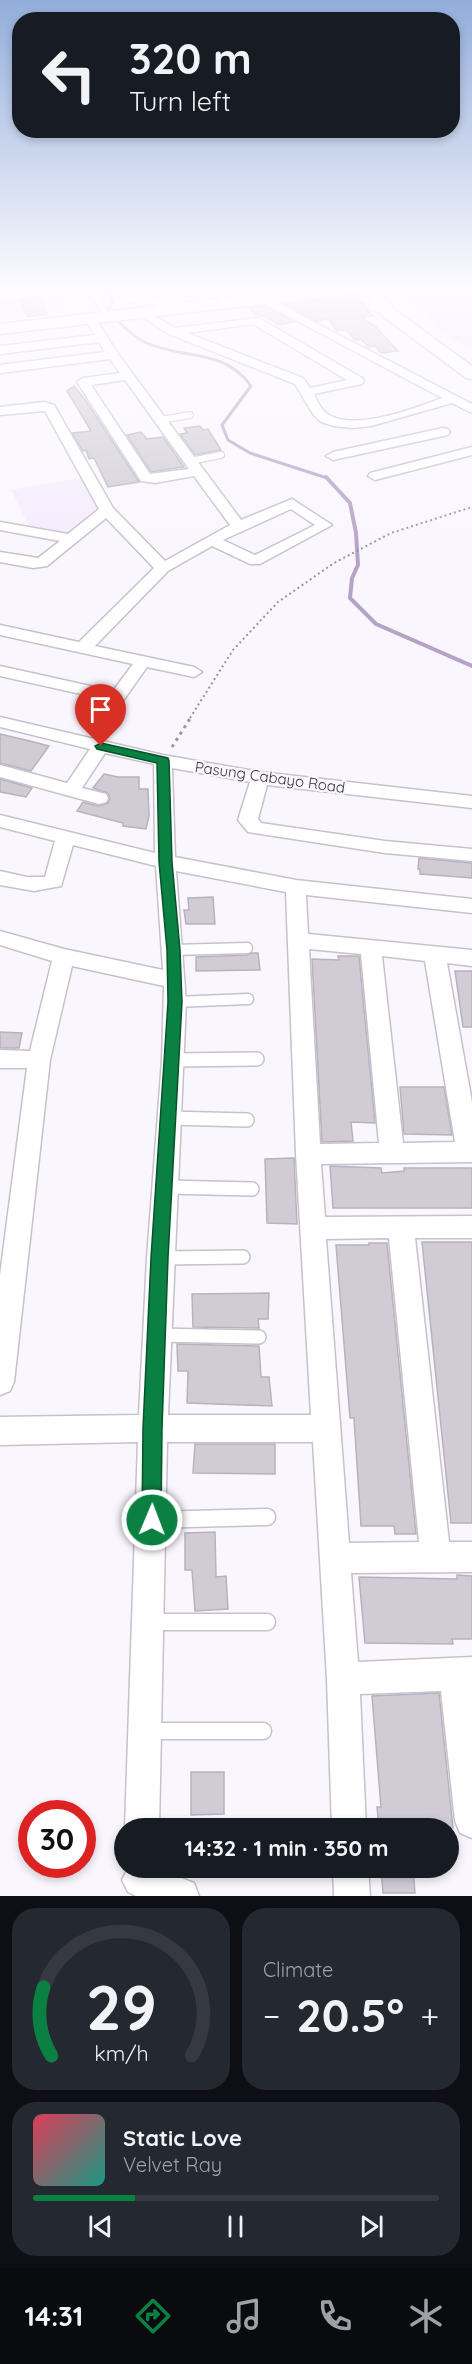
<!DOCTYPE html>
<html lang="en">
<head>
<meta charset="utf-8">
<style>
  :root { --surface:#171b24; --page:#242831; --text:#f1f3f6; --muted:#9ea1a6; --line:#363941; --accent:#0b8043 }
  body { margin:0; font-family:Quicksand,sans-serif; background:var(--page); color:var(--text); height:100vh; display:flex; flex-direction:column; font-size:22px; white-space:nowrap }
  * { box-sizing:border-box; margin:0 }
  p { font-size:20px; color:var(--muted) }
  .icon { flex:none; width:33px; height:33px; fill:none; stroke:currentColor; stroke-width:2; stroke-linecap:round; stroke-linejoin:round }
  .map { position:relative; height:1896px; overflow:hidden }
  .sheet { display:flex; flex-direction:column; gap:12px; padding:12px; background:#0d0f14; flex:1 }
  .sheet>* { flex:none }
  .top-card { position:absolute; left:12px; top:12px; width:448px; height:126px; border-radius:24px; box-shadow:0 3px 9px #0003; background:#171b24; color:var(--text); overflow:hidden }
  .speed { position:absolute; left:18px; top:1800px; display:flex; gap:12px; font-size:30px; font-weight:700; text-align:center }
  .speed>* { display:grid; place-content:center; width:78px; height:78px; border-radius:50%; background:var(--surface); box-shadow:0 3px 9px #0003; line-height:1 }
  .speed .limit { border:9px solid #d22; background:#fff; color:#111 }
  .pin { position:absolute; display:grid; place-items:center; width:51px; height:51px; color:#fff; margin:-62px -26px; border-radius:50% 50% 50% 0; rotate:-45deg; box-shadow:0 0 6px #0007 }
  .pin .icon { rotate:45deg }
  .me { position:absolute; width:66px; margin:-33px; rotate:1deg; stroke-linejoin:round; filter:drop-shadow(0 0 4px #0008) }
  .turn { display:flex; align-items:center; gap:21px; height:126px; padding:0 18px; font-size:27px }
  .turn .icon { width:78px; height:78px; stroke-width:2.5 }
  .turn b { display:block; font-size:42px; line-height:51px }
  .big { font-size:45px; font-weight:700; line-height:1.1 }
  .sheet .tile { flex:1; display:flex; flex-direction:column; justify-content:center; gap:9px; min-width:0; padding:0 21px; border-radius:24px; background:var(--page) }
  .sheet .dial { align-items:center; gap:0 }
  .dial svg { height:156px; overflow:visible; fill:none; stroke:var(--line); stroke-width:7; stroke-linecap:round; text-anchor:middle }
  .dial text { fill:var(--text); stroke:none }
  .song { display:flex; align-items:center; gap:18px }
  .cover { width:72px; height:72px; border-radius:9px; background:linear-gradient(135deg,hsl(350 70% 55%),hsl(170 70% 35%)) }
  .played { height:6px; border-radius:3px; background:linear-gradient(90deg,var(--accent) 25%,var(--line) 25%) }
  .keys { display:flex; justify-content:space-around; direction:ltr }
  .heat { display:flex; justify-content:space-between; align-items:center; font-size:33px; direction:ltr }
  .sheet .tiles { flex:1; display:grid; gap:12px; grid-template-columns:1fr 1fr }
  .tile:last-child { grid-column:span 2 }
  .trip { position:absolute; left:114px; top:1818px; width:345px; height:60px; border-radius:30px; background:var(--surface); box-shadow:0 3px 9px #0003; font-weight:700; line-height:60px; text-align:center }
  .tabs { display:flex; height:96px; justify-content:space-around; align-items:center; background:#090b0e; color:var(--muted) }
  .tabs .icon { width:42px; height:42px }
  .tabs .current { color:var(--accent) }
  .tabs b { font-size:27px; color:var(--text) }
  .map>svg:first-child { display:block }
</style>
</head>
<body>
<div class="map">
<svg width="472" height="1896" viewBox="0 0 472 1896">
  <rect width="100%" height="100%" fill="#faf6fe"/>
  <path fill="#f5ecfd" d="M0,288H20L22,293L41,292L45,297L66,296L71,305L1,314Z
    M81,478L99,509L68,536L30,528L11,490Z"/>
  <path fill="#f0e1fd" d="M404,288H472V348C448,342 417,309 404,288Z"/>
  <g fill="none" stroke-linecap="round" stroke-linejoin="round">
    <path stroke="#b5a2c7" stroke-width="3" d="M95,288L108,290L112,303L107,311
      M118,321C126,329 134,337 144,342C182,360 223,347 251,386L222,425L228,440L250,453L327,478"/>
    <path stroke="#b5a2c7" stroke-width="4" d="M326,477L350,503L356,533L358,565L352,578L350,598L376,624L472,666"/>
  </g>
  <path fill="#d0cbd5" stroke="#b7b2bc" stroke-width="1.5" d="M41,297L47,314L27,317L20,300Z
    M356,297L364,303L368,312L375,316L361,317L376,327L398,351L381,353L375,346L368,347L361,339L355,340L346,330L337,331L328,319L316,321L284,304Z
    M265,306L294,322L279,325L264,316L255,314L249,308Z
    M74,386L86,401L139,482L108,487L94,458L89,459L86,450L83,451L72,433L91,431L67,391Z
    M200,426L203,430L208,429L221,450L195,455L180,434L187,433L184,428Z
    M141,432L147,439L163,437L184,467L151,472L127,435Z
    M0,734L30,741L49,746L31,771L0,763Z
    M104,774L118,777H139V789H148L149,816L146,829L123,826V823L77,811L83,802L98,806L108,803L110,799L108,793L93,788Z
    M0,779L32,788L26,797L0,792Z
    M419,858L472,863V878L420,874V869H418Z
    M213,897L215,924H186L184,910H189L188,898Z
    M252,953H258L260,970L196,971V957L247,955Z
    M338,956H359L375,1123L351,1122L353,1141L322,1142L312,959L339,960Z
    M455,971H472V1027H463Z
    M0,1032L22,1033L19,1048H0Z
    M400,1087H444L452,1135L404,1134Z
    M294,1158L297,1224L267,1223L265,1159Z
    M330,1166L381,1168L382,1173L404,1171V1168H472V1208H333Z
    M422,1242H472V1523H451Z
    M369,1243H387L416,1534H395L394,1526H361L354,1418H350L336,1245H369Z
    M269,1293L268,1319H258L259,1328L193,1327L192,1294Z
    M177,1344L259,1346L261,1377H269L272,1406L187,1403L188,1371H178Z
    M195,1444H275V1474L193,1473Z
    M215,1532L216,1577L226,1576L228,1609L195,1611L192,1570H185V1533Z
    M457,1575L472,1576V1639H452L453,1644L365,1643L359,1577L457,1579Z
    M439,1693L453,1828H379L377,1807H381L372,1696Z
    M191,1772H224V1814L191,1815Z
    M381,1868H413L415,1893H383Z"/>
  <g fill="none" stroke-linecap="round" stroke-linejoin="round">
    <g stroke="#c6c1cb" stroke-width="8">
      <path id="lane-far3" d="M215,288L226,303
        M261,288L267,299
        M0,298C21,295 78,282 94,296C100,301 102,311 106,317
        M130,299L188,305
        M379,301L373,304L372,308L387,310
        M160,420L190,415
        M190,461L221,455"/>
    </g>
    <g stroke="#c6c1cb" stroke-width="13">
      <path id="lane-far2" d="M173,950L247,948
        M175,1002L248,999"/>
    </g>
    <g stroke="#c6c1cb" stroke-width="16">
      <path id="lane-far1" d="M173,1060L257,1059
        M168,1118L247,1120
        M166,1187L252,1189
        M163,1258L243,1257
        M157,1335L259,1337"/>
    </g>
    <g stroke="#c6c1cb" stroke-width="19">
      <path id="lane" d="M152,1520L267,1517
        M152,1622H267
        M148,1731H263"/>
    </g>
    <g stroke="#c6c1cb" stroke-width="3">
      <path id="street" d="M264,296L472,404V413L452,403L371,426L353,428L334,426L321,422L313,414L295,384L169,334L136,313L138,311H146L175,328L259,318L362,378L364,381L362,384L314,394C318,403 322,412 331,416C359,430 415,408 442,398L260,301V297ZM253,324L347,380L310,388L303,378L187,333Z
        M90,315L94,316L118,354L241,520L292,499L332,525L260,564H250L212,546L168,571L95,646L194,667L202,672L194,677L147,667L123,701L117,702L0,676V666L113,691L133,664L0,635V625L79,642L154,568L106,518L47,566L33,568L0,562V552L38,558L60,541L0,530V522L68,534L99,509L45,411L0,415V407L44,402L54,405L113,508L165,561L230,525L194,476L155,483L141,481L77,382L83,378L120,373L110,359L0,373V365L105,352L99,342L0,354V346L95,335L84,318ZM125,380L189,469L150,474L91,385ZM291,509L315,525L255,555L223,540Z
        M443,428L448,429L450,432L448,435L333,460L326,456L333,452Z
        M472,447V455L375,480L368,476L370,473Z
        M0,717L163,755L260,772L472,796V808L267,785L258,819L261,823L385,841L472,849V861L385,853L248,832L238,820L250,782L172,768L175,857L296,880L472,899V913L306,895L308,934L472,950V966L447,963L472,1102V1162L321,1164L325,1217L472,1216V1238H415L449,1542H472V1572L351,1573L358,1662L472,1657V1838L460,1833L455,1821L441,1691L360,1694L366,1828H332L327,1679L313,1442H167L159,1828H125L138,1442L0,1445V1417L139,1415L147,1258L162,1060L164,986L72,966L50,1060L14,1382L10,1391L0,1395V1275L27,1068H0V1050L30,1051L52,961L0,945V931L64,949L163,970L156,866L73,845L61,886L34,891L0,885V871L27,877H45L55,841L0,827V815L155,853L154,764L105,753L82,788L106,794L108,798L106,802L99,804L0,777V765L67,783L90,749L0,727ZM176,871L286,892L296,1154L311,1415H168L186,1002ZM309,949L361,954L379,1143L320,1144ZM382,956L425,961L455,1142L403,1143ZM389,1238L419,1542L349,1543L326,1239Z
        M128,1868C157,1868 167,1872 194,1883L199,1896H136L128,1892L122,1880Z
        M333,1868H368L370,1896H334Z"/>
    </g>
    <g stroke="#c6c1cb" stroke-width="3">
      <path id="secondary" d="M339,288L379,290L395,310L472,366V379L466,378L383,316L368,297L342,291Z"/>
    </g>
    <g stroke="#c6c1cb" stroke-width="3">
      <path id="primary" d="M313,288H368L360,293L0,334V324Z"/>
    </g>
    <path stroke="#99969b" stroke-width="2" stroke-dasharray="2 3" stroke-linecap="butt" d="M190,718L233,650L278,602L334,563L391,533L472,507"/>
    <path stroke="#99969b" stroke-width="3" stroke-dasharray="3 4.5" stroke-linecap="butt" d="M172,747L191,717"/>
    <use href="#lane-far3" stroke="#fff" stroke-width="6"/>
    <use href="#lane-far2" stroke="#fff" stroke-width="10"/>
    <use href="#lane-far1" stroke="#fff" stroke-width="13"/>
    <use href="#lane" stroke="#fff" stroke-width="16"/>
    <use href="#street" fill="#fff" fill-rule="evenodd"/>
    <use href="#secondary" fill="#fff" fill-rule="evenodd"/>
    <use href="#primary" fill="#fff" fill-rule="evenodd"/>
  </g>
  <linearGradient id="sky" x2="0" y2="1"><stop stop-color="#93addb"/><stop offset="0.52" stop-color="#fdfbff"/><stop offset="1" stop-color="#fdfbff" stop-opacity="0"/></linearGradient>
  <rect width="472" height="554" fill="url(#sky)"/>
  <path fill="#0b8043" stroke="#07532c" stroke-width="1.5" d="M101,743L168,758L169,761L172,862L180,950L182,1002L168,1258L162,1428L161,1520L158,1527L152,1530L145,1527L142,1520L143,1428L151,1258L168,1002L167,950L159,862L157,763L97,749L95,746Z"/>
  <g text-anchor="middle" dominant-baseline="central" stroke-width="4.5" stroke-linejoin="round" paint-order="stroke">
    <g font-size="15" fill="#39373a" stroke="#faf6fe">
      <text transform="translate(270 777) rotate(8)">Pasung Cabayo Road</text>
    </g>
  </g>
</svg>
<div class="speed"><div class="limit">30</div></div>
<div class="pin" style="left:101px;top:746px;background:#d93025"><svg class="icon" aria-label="arrive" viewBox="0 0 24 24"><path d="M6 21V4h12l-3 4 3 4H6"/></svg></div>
<svg class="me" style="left:152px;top:1520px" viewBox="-20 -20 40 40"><circle r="17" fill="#0b8043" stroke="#fff" stroke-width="3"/><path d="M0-11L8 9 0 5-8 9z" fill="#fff"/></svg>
<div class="trip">14:32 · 1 min · 350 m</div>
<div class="top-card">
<div class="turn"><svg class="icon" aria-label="left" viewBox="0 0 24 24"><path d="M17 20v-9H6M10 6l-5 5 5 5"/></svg><div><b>320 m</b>Turn left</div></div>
</div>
</div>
<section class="sheet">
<div class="tiles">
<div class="tile dial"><svg viewBox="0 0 100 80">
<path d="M14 69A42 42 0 1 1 86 69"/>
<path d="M14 69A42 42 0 0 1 10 34" stroke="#0b8043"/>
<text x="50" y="56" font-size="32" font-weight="700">29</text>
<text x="50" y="72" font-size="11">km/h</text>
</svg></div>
<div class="tile"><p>Climate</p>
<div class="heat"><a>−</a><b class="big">20.5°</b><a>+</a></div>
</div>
<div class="tile">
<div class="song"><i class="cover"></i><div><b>Static Love</b><p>Velvet Ray</p></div></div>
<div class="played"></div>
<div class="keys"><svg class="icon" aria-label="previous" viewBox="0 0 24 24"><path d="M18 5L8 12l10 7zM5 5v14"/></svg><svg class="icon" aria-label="pause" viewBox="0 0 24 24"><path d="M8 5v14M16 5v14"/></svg><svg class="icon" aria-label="next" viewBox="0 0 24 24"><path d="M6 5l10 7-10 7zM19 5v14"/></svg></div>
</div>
</div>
</section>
<nav class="tabs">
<b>14:31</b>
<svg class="icon current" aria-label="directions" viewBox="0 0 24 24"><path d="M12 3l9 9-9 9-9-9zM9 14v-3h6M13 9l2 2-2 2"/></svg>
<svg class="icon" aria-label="music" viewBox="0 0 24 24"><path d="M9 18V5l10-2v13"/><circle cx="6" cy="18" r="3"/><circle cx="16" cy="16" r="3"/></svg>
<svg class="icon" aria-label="phone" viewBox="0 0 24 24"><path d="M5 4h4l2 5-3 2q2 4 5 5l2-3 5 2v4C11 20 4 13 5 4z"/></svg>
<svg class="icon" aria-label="climate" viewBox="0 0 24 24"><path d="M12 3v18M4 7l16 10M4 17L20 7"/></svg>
</nav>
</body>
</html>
